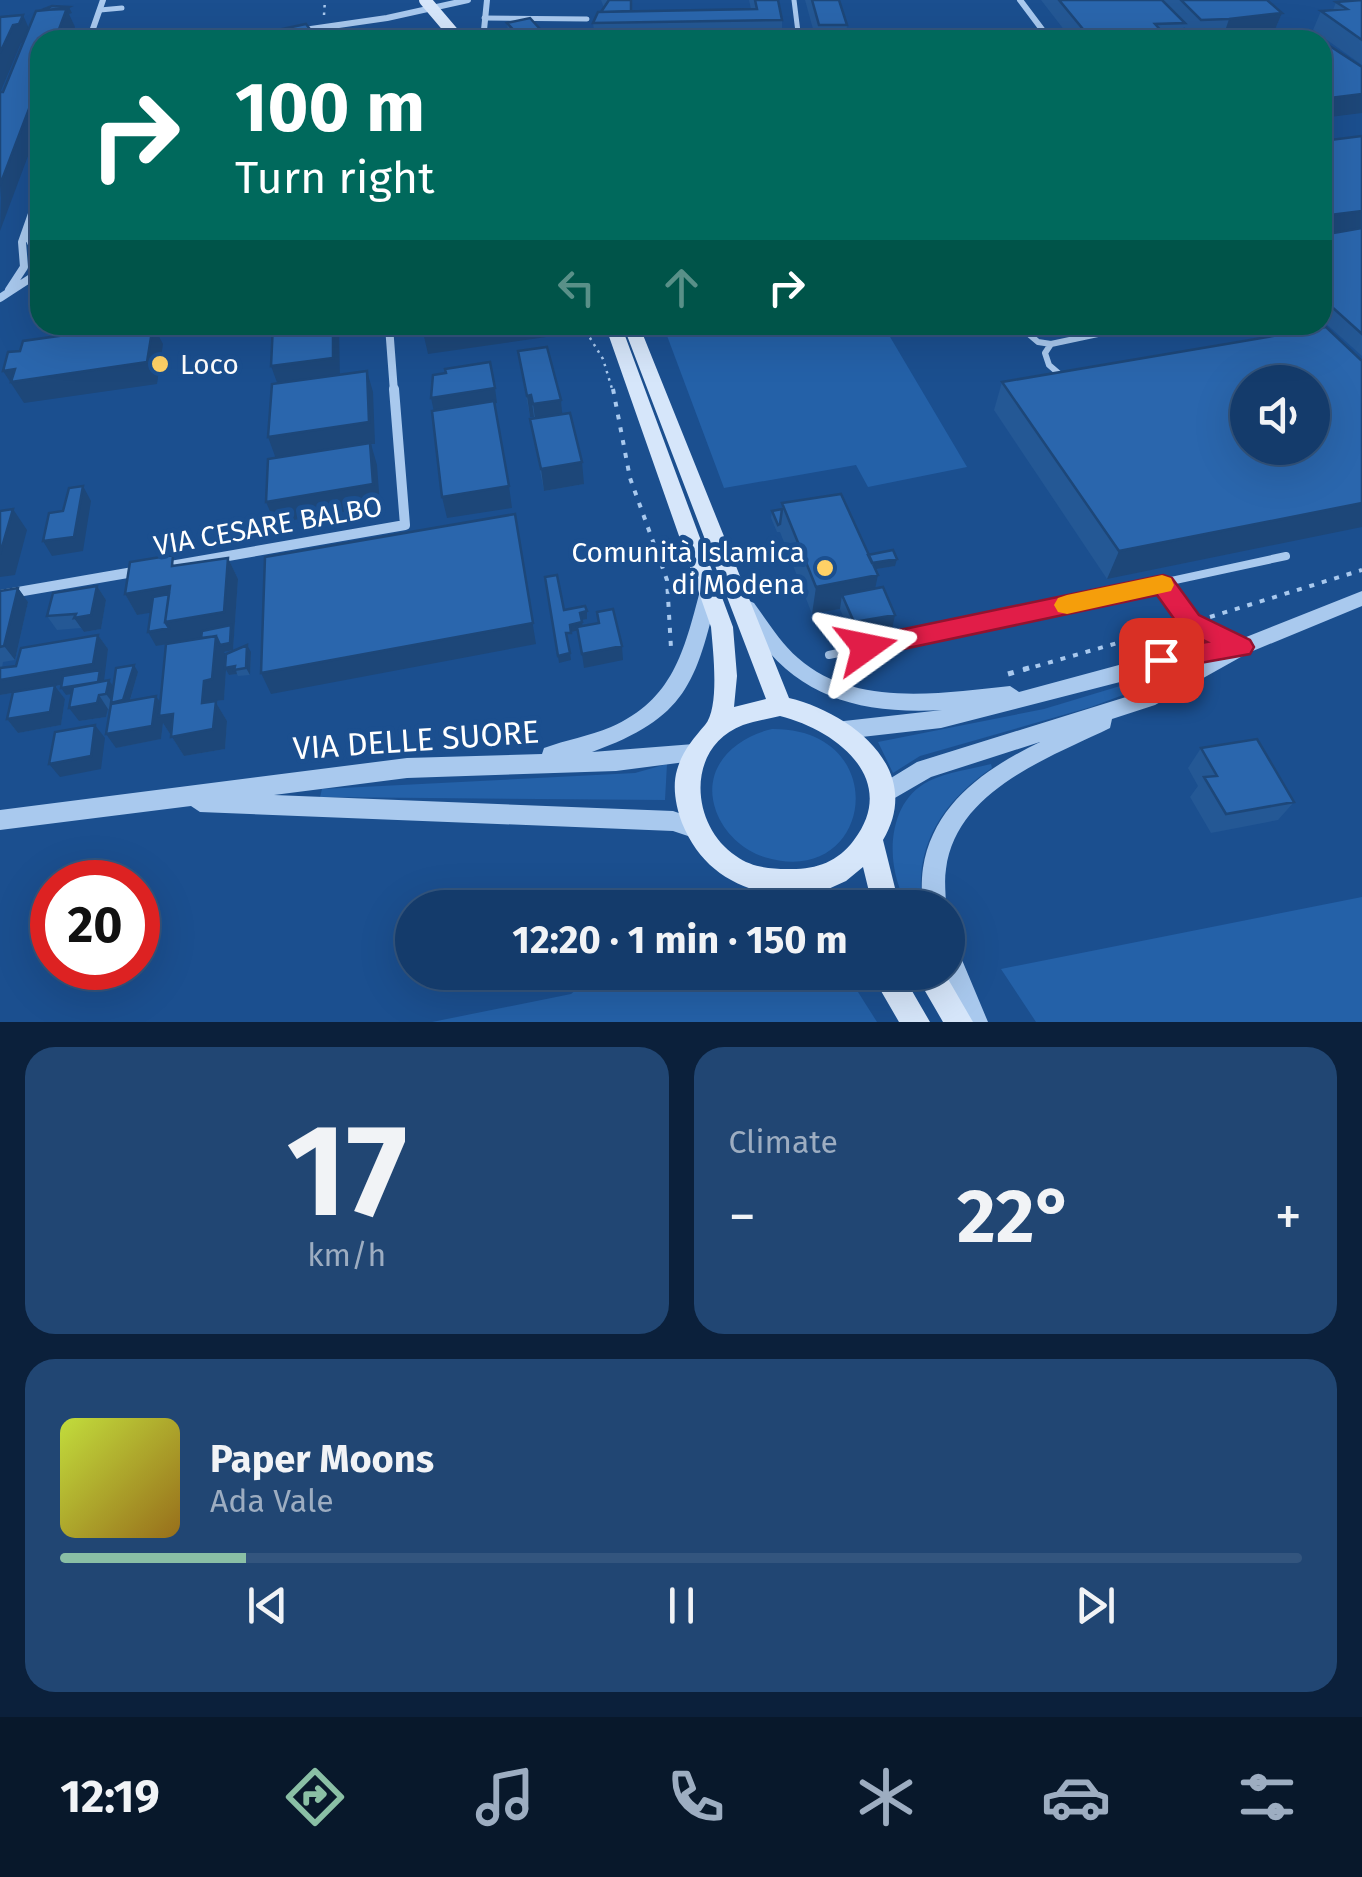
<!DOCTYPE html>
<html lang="en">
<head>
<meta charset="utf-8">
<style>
  :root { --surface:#143b6b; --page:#214673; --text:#f1f3f6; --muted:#9dadc1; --line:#33557e; --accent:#8abfa5 }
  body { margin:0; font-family:"Fira Sans",sans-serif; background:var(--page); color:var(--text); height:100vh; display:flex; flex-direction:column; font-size:38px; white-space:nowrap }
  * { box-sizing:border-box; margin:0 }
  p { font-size:32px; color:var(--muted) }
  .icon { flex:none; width:55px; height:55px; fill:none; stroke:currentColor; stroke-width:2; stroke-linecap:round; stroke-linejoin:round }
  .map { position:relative; height:1022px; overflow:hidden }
  .drawer { display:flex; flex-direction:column; gap:25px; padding:25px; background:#0b203b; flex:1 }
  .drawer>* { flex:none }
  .guide { position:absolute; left:30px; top:30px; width:1302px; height:305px; border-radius:30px; box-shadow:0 10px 40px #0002,0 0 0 2px var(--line); background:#00695c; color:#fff; overflow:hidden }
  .buttons { position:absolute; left:1230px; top:365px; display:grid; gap:20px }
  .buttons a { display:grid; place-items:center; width:100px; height:100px; border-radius:50%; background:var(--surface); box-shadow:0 10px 40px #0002,0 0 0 2px var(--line); font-size:50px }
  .speed { position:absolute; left:30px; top:860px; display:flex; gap:20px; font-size:50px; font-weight:700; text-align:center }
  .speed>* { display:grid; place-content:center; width:130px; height:130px; border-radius:50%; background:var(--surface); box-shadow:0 10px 40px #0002,0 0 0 2px var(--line); line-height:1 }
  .speed .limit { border:15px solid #d22; background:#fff; color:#111 }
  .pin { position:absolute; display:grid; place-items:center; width:85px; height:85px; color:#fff; margin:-42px; border-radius:20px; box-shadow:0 5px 15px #0006 }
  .me { position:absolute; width:110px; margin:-55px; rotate:78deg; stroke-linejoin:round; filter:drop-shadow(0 0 8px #0008) }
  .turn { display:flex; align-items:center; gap:35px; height:210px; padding:0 40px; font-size:45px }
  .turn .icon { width:130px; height:130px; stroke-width:2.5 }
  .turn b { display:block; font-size:70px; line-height:85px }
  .lanes { display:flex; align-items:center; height:95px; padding:0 40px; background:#0003; justify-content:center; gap:50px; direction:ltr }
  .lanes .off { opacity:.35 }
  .big { font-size:75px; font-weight:700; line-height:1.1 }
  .drawer .card { flex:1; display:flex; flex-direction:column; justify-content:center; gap:15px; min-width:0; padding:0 35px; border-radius:30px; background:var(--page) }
  .drawer .dial { align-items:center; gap:0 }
  .dial b { font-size:130px; line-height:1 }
  .song { display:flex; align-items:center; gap:30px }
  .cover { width:120px; height:120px; border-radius:15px; background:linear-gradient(135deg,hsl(70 70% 55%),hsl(40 70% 35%)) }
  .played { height:10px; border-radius:5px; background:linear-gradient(90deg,var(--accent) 15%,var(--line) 15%) }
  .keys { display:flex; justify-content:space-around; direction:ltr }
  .heat { display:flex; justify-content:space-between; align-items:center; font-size:55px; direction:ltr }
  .drawer .tiles { flex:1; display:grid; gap:25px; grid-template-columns:1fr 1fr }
  .card:last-child { grid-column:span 2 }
  .trip { position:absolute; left:395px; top:890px; width:570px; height:100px; border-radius:50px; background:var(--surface); box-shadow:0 10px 40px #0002,0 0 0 2px var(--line); font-weight:700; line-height:100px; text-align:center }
  .menu { display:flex; height:160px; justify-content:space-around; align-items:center; background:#08182b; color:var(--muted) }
  .menu .icon { width:70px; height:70px }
  .menu .current { color:var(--accent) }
  .menu b { font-size:45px; color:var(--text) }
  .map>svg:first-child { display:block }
</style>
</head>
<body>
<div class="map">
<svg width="1362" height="1022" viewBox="0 0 1362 1022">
  <rect width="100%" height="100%" fill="#1b4f8f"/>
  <path fill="#2461a8" d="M663,325H883L967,467L868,487L856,465L724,488Z
    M1173,670L1176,675L1091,707L920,756L893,773L878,742L1044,709Z
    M772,729C895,728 874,891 764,857C743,850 724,833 716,811C701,769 733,738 772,729Z
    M667,764L665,800L320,797L322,789L635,773Z
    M991,764L992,768C944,800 912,847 923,907H909C885,871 884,803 929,781C947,772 972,769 991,764Z
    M1362,897V1022H1036L1001,969Z
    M583,973H846L877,1022H432L571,994L583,984Z"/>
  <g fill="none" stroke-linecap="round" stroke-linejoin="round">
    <path stroke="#a9c9ee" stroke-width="2.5" stroke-dasharray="2.5 5" stroke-linecap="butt" d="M1357,0H1362
      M324,15L325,0
      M582,325L603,359L613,392"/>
    <path stroke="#a9c9ee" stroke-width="4" stroke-dasharray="5 8" stroke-linecap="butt" d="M613,389L630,478L667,580L671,648
      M1210,617L1362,570
      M1023,670L1177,626"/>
    <path stroke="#a9c9ee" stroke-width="5" stroke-dasharray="6 10" stroke-linecap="butt" d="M1008,674L1032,667"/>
    <path stroke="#a9c9ee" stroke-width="5" d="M794,0L799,40
      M100,10L122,8
      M484,18L587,19"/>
    <path stroke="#a9c9ee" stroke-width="6" d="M1018,325L1038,342L1051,344
      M1285,325L1294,342
      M1063,377L1049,365L1045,353L1051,344L1140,325"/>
    <path stroke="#a9c9ee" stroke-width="8" d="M1163,584L1190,622L1241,647
      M829,655L1286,556"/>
    <path stroke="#a9c9ee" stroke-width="6" d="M1020,0L1050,40
      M297,31L387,18L468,0
      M89,40L103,0
      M226,40L246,38
      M483,40L487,0"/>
    <path stroke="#a9c9ee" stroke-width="8" d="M27,234L40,261
      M9,290L24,267L22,242L40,191
      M0,298L40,272
      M389,326L394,392"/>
    <path stroke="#a9c9ee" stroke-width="10" d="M165,567L405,525L394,389
      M0,595L139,571"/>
    <path fill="#a9c9ee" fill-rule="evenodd" d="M709,584L716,586L718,591C696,684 686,718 592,752L694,744L701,746L705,753L701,760L616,771L407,778L274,795L673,811L702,821L705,828L702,835L694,838L673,831L200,812L191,806L0,830V810L407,758L542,754L544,748C566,740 589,736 611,727C673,700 684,651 700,591L702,586Z
      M1362,591V606L1248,653L1155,705L1112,719L1110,728C1049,758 956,790 946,869C944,881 946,895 946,908H922C922,895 921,881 923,868C933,804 986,768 1040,742L931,777L881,806L873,803L870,796L873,789L917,762L1142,692L1194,663L941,728L844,739L837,736L834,730L837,724L844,721L942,710C848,715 785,692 738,608L740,603L747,600L754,603C768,622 780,642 798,658C854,708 942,693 1010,686L1019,692L1130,662L1226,641L1231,643Z
      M948,945L957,948L988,1022H962L942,972H948Z"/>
    <path fill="#d6e6fa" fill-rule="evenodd" d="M605,325H621L733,627L737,676L734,707L766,699L623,325H639L789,698C851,713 925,769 883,840L900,908H873L863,867L846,881L826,890L839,908C827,908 812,910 801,906C792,903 782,896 773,895C730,886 699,865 682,823C676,807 672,787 677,770C682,752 693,739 705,725C720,707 713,651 711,627ZM780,716C836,730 900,779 854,840C837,863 814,870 787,869C769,869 751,867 736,856C690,825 685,747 743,725C754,721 768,719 780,716Z
      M870,972H901L930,1022H899Z
      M914,972H944L973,1022H943Z"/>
    <path stroke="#d6e6fa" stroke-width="12" d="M425,0L459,40"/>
  </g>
  <path fill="#245895" d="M601,0H632V11L751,9L749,0H778L782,20V35L784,40H509L507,23L540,29L594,31L593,23L604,8Z
    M805,0H839L847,25L846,36L852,40H816Z
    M1041,0H1267L1282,13L1274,32L1223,37L1194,38L1184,27L1179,40H1072Z
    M1362,0V65L1313,30L1321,11L1333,10L1336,2Z
    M1362,136V356L1322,320V141Z
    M518,351L561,400L562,414L584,484L544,491L530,419L534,418V417H530Z
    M1362,361L1107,579L994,410L1002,382Z
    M782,503L868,555L895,566L875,569V589L892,629L851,636L840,609L812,614L780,532H777L771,518L772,511L782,509Z
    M228,558L238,579L233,650L224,652L226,656L251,652L250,675L238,676L237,674L229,675L226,670L224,700L215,701L227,721L225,749L184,756L163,723L161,739L116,748L111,708L108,709L106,717L79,721L71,694L66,695L62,685L55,686L65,699L61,725L18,733L7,719L13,693L0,695V591L18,588L28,602L15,660L3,662L2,668L16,666L98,635L108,649L103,675L104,681L109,680L113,687L138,672L130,701L156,696L160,703L166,644L156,646L151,612L137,615L125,594L178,565Z
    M97,586L106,600L101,629L84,632L81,628L57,630L47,616Z
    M1201,748L1294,802L1278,820L1211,833L1190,797L1198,786L1188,768Z"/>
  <path fill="#1d4779" d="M69,7L72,13L69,14L75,27L70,40H55L58,19Z
    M1282,13L1274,32L1223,37L1229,19Z
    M23,15L31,33L27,43H21L0,93V53L13,25Z
    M1165,35L1163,40H1128L1129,38Z
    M40,80V124L0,231L1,198L0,185Z
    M1362,94V113L1322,118V99Z
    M1362,211V230L1322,236V216Z
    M153,325L163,344L157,384L24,403L3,371Z
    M333,325H338L339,329L340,380L279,388L271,366Z
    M476,325H552L553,336L428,354L423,332Z
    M367,371L373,392L375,444H371L377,465L380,506L275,523L266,502L276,459L268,437Z
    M495,388L497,403L434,412L431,398Z
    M531,395L534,417H530L527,396Z
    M561,400L563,421L536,426L533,404Z
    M582,462L584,484L544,491L541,469Z
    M83,486L91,501L83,551L52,556L43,541Z
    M509,486L512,508L447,518L442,497Z
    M1362,503V527L1107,579L1119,551Z
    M13,509L27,530L15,575L0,577V554Z
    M515,514L536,644L271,694L261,673Z
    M228,558L238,579L233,650L224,652L235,666L237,674L229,675L226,670L224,700L215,701L227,721L225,749L184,756L163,723L161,739L116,748L106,734L156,696L165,709L202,703L204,681L216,636L156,646L148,632L165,622L172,609L137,615L125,594Z
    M897,559L895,566L858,572L860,565Z
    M878,575L872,603L842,595L840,609L812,614L816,587Z
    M97,586L106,600L101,629L84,632L74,618Z
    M18,588L28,602L15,660L4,646Z
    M587,611V619L581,620L580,613Z
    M895,615L892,629L851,636L854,622Z
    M582,622L583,629L571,632L570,625Z
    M98,635L108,649L103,689L66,695L61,688L98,678L55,686L65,699L61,725L18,733L7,719L55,686L0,695V680Z
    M247,645L251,652L250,675L246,668Z
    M622,646L623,660L584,668L582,654Z
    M570,653L571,660L559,663L558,656Z
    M134,665L138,672L128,707L112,702L106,694L109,680L118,694Z
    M99,695L108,709L106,717L79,721L69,708Z
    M95,725L105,738L101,769L60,777L49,764Z"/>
  <path fill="#2a66ad" stroke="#1d4779" stroke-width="2.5" fill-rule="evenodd" d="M609,0H631V11L601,12Z
    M755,0H778L782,20L593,23L598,12L757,9Z
    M812,0H839L847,25H819Z
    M1059,0H1162L1185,23L1155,24L1165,35L1129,38L1130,40H1092Z
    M1181,0H1267L1282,13L1229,19L1201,20Z
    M1362,0V40L1321,11L1347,9L1336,2Z
    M52,6L69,7L65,9L42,10Z
    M67,8L55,40H40V80L0,185V92H3L36,11Z
    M23,15L19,24L13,25L0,53V17Z
    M530,18L540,29L605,31L601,40H523L507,23Z
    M306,24L318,40H231Z
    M782,35L784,40H622V37Z
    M823,36H851L852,40H824Z
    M1322,41L1362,67V94L1322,99Z
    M1362,136V211L1322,216V141Z
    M1362,228V334L1322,298V235Z
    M137,325H153L147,362L11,382L15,369L3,371L8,352L20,351L23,341Z
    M273,325H333V358L271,366Z
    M422,325H476L423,332Z
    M1326,327L1362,361V503L1119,551L1002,382ZM1248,382H1312V448H1248Z
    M547,347L561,400L533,404L531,395L527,396L518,351Z
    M490,362L495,388L431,398L433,375L446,373L445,369Z
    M367,371L369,422L268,437L272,384Z
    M494,401L509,486L442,497L432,411Z
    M570,413L582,462L541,469L530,419Z
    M370,443L373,484L266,502L268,459Z
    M83,486L74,537L43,541L49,513L63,511L69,488Z
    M841,494L878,575L816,587L782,503Z
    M13,509L0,554V511Z
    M782,509L780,524L778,525L772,511Z
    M515,514L533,623L261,673L265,557Z
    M893,550L897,559L872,563L868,555Z
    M173,555L172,566L228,558L224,612L165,622L170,586L125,594L130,562Z
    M557,575L564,610L585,606L587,611L580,613L582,622L570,625L571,633H566L570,653L558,656L545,577Z
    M97,586L91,615L74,618L76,614L47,616L53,593Z
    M883,587L895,615L854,622L842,595Z
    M18,588L4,646L0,647V591Z
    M169,594L165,622L169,628L148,632L153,597Z
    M613,609L622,646L582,654L577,627L599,623L597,612Z
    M231,625L230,643L220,645L216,636L201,638L202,631Z
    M98,635L93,664L0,680V668L16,666L21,648Z
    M216,636L212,679L204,681L202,703L216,701L213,729L171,737L173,714L159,716L166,644Z
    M247,645L246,668L234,670L235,666L225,668L226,654Z
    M134,665L123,700L111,703L116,668Z
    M100,670L98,682L61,688L63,676Z
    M109,680L106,694L99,695L97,703L69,708L73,687Z
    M55,685L50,712L7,719L13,692Z
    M156,696L152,726L106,734L111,704Z
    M95,725L91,756L49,764L55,732Z
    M1257,739L1294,802L1226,814L1204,777L1217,776L1201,748Z"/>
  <path fill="#e11d48" stroke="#92132f" stroke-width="2.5" d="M1163,575L1172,578L1199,615L1250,640L1254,647L1250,654L1161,670L1152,667L1148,660L1152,652L1207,642L1182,630L1157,595L866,657L857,654L853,647L857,640L866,637Z"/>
  <path fill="#f59e0b" d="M1162,575L1171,578L1174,585L1171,591L1067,614L1058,612L1054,605L1058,598L1067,595Z"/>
  <g fill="#ffd166" stroke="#1b4f8f" stroke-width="4">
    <circle cx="160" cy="364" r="10"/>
    <circle cx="825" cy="568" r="10"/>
  </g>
  <g text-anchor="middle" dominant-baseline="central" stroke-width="10" stroke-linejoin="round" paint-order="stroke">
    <g font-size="28" fill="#fff" stroke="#1b4f8f" text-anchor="start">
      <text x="180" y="364">Loco</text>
      <text x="805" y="552" text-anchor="end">Comunità Islamica<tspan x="805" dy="32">di Modena</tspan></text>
    </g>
    <g font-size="28" fill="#fff" stroke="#1b4f8f">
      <text transform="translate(268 526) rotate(-10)">VIA CESARE BALBO</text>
    </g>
    <g font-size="32" fill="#fff" stroke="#1b4f8f">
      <text transform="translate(416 740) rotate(-4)">VIA DELLE SUORE</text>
    </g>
  </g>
</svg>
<div class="buttons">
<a><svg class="icon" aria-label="sound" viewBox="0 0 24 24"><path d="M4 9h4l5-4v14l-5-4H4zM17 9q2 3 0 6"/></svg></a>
</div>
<div class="speed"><div class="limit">20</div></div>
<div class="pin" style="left:1161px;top:660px;background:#d93025"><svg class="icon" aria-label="arrive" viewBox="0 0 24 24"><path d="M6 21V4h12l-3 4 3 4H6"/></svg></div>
<svg class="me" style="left:866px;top:647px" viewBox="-20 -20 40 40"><path d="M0-17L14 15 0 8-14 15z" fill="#e11d48" stroke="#fff" stroke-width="4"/></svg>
<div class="trip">12:20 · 1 min · 150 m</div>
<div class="guide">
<div class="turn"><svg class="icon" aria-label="right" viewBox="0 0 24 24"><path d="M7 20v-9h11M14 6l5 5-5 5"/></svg><div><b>100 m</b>Turn right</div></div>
<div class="lanes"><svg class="icon off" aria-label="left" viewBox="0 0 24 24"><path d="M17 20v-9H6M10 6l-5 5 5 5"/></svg><svg class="icon off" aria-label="ahead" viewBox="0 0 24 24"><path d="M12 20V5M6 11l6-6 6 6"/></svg><svg class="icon" aria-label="right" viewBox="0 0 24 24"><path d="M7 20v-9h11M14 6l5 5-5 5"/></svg></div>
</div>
</div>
<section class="drawer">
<div class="tiles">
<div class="card dial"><b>17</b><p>km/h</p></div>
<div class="card"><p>Climate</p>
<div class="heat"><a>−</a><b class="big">22°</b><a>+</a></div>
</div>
<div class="card">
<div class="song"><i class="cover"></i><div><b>Paper Moons</b><p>Ada Vale</p></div></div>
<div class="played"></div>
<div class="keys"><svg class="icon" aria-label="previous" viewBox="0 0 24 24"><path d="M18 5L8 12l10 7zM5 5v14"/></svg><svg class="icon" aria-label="pause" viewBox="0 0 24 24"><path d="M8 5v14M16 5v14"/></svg><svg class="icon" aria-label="next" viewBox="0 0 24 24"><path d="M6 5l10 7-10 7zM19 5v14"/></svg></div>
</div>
</div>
</section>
<nav class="menu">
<b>12:19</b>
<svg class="icon current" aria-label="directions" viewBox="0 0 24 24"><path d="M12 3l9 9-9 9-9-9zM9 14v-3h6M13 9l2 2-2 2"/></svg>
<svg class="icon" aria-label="music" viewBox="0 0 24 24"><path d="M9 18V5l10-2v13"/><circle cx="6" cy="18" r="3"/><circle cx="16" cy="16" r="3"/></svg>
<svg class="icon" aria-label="phone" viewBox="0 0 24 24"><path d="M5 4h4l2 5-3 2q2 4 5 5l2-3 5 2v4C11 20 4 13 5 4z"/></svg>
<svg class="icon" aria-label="climate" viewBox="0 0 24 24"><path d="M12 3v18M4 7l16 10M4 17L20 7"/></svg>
<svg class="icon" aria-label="car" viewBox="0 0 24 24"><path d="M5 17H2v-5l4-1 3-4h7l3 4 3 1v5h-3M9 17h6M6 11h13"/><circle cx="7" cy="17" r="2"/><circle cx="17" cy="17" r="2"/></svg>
<svg class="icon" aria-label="filters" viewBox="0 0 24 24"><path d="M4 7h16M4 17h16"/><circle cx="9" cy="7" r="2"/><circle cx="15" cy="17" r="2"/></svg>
</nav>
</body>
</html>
